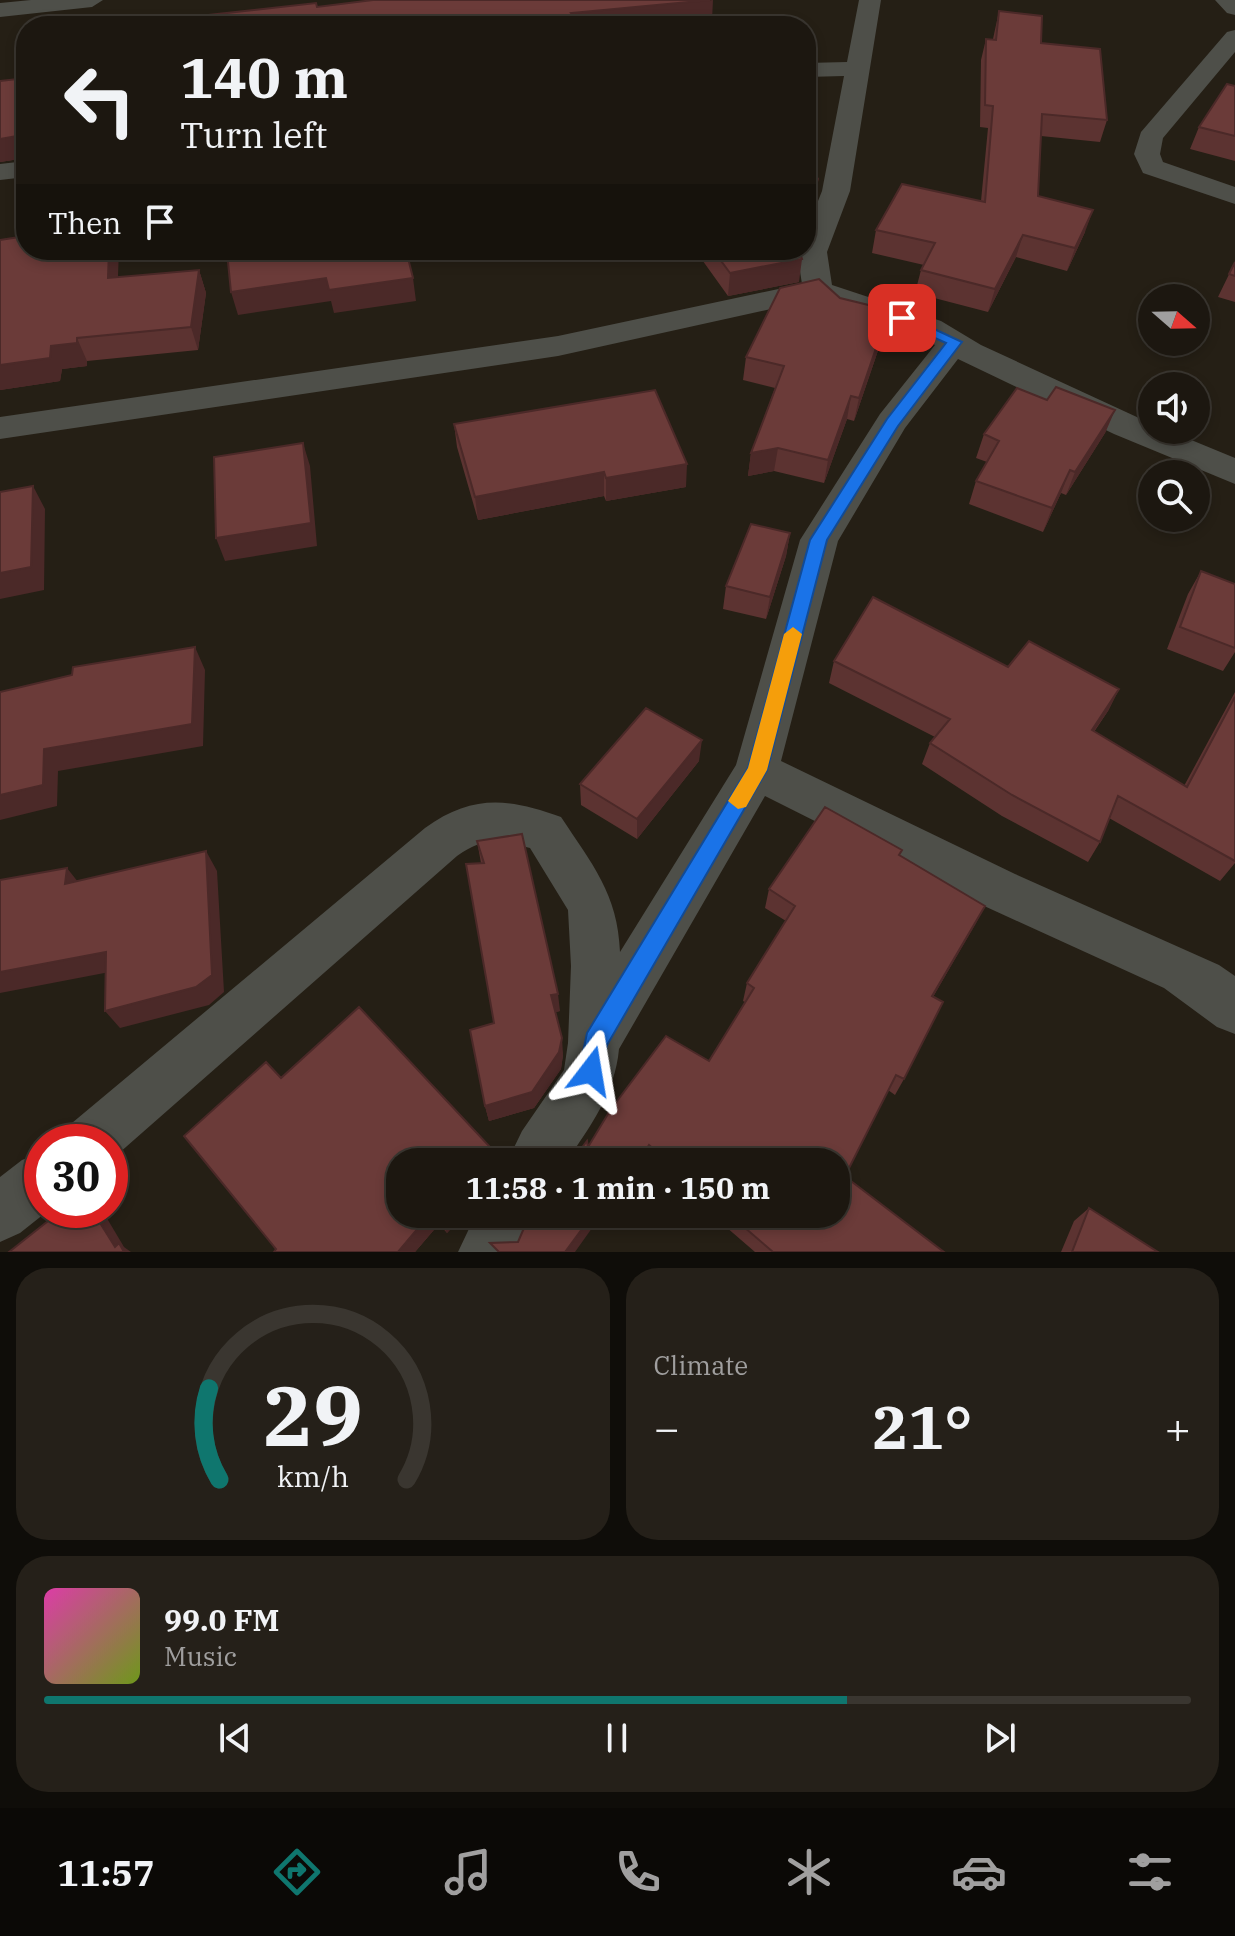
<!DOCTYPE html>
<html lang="en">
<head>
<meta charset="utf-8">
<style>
  :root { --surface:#1c1710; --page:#252019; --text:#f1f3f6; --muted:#a09f9f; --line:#3a3630; --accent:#0f766e }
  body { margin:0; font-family:"IBM Plex Serif",serif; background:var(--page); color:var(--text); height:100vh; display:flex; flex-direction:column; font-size:30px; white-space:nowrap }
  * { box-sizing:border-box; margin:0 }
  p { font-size:26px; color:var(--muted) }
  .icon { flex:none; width:44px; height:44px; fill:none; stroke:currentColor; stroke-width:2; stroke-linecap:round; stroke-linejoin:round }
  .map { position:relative; height:1252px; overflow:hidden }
  .drawer { display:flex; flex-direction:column; gap:16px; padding:16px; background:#0f0d09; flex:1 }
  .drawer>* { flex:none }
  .hud { position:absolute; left:16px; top:16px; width:800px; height:244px; border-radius:32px; box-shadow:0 4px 12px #0003,0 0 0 2px var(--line); background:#1c1710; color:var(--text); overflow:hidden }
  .needle { width:52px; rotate:110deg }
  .buttons { position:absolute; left:1138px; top:284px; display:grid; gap:16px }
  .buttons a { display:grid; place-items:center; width:72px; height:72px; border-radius:50%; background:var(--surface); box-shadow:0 4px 12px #0003,0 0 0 2px var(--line); font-size:40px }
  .speed { position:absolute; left:24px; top:1124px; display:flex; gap:16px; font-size:40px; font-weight:700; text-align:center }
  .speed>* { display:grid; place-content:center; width:104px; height:104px; border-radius:50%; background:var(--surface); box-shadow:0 4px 12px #0003,0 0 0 2px var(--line); line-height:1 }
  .speed .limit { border:12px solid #d22; background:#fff; color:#111 }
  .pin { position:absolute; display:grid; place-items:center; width:68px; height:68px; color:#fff; margin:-34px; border-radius:16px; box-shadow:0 4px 12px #0006 }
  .me { position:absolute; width:88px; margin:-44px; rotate:14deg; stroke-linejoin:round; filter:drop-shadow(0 0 6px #0008) }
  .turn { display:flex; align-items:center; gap:28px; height:168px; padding:0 32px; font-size:36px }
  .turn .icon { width:104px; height:104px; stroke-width:2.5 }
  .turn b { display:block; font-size:56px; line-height:68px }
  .then { display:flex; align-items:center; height:76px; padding:0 32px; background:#0003; gap:16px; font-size:30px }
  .big { font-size:60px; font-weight:800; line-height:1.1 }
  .drawer .widget { flex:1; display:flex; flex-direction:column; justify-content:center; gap:12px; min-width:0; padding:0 28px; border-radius:32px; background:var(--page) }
  .drawer .dial { align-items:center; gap:0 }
  .dial svg { height:208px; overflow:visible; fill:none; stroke:var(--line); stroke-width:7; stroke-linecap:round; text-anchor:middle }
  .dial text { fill:var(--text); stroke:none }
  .song { display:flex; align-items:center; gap:24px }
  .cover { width:96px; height:96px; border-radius:12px; background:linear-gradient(135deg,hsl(320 70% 55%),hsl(80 70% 35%)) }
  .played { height:8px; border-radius:4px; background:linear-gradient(90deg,var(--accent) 70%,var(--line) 70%) }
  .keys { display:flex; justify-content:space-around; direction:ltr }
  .heat { display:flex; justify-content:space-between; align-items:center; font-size:44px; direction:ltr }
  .drawer .tiles { flex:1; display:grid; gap:16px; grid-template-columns:1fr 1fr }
  .widget:last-child { grid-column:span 2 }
  .trip { position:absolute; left:386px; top:1148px; width:464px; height:80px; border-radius:32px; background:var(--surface); box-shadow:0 4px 12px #0003,0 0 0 2px var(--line); font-weight:800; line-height:80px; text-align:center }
  .tab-bar { display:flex; height:128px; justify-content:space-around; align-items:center; background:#0b0906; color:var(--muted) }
  .tab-bar .icon { width:56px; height:56px }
  .tab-bar .current { color:var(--accent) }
  .tab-bar b { font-size:36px; color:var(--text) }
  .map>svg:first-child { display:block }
</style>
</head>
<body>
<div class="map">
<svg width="1235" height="1252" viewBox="0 0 1235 1252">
  <rect width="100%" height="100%" fill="#251f15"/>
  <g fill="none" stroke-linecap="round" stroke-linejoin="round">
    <path fill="#4e4f49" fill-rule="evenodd" d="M31,0H103L92,7L0,17V3Z
      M859,0H881L850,191L827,252L832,285L941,321L981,345L1152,424V430H1167L1235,458V484L1114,434L958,359L905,428L838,541L781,761L1015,874L1219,965L1235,976V1034L1217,1027L1164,988L982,905L765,796L619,1049C615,1093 590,1127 566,1162H507L522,1131L564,1070L568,1043L571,966L568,910L530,848C498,841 486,836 457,856L110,1161V1142H64L72,1123L425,828C472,794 509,798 561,817C592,864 618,894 620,952L736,765L800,540L880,414L935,345L919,335L816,299L558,356L0,439V417L558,336L802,284L797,252L806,250V231L822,191L844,76L806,77V63L847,62Z
      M1215,0H1235V15L1227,13Z
      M1235,30V52L1163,138L1160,154L1163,162L1235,187V204L1143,173L1134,154L1141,132L1227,32Z
      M26,161V177L0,180V164Z
      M42,1152V1210H49L20,1233L0,1242V1177L22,1160Z
      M476,1214H537L519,1252H458Z"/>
  </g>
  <path fill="#5c3331" d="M999,11L1041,43L1107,120L1100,142L1041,136L1038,196L1085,232L1067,271L1016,257L988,312L915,293L921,270L924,265L872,253L876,230L981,201L988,128L980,127L981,60L986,39H993Z
    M26,78V158L0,162Z
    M1235,86V161L1190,149L1199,127Z
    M0,240L118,277L199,270L206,293L198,350L87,361V366L62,369L60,381L0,390Z
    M695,250H799V282L728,296Z
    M1235,262V302L1218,297Z
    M840,298L884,333L854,421L847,419L824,483L774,471L748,476L751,453L775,388L743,380L746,357Z
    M1047,400L1115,410L1105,433L1066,495L1061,493L1043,532L969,504L976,481L987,462L976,458L984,434Z
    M454,424L686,487L606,501L604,496L478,520L457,447Z
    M790,533L786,556L766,619L723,609L726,586Z
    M1201,571L1235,584V652L1223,671L1167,649L1188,594Z
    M834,661L1008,667L1119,689L1108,711L1094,732L1184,786L1235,692V863L1220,881L1109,818L1100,842L1088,862L1002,816L922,764L930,743L935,737L829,683Z
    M699,761L637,839L581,805L580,784Z
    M477,841L560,1011L555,1012L563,1055L561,1069L534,1108L489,1121L485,1106L494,1023L481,863Z
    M902,850L900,855L985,906L933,997L904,1079L895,1095L888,1090L847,1172V1178L944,1252H755L711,1214H836V1162H652L648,1159L646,1162H571L588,1147L709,1061L745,1002L743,1001L747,983L786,921L765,908L769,889Z
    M1089,1208L1158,1252H1061L1074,1221Z
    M400,1214H474L466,1229L458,1221L447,1233L439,1224L415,1252H274Z"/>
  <path fill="#4b2928" d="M713,0L712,20L651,26H571V13Z
    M17,136L26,158L0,162V139Z
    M818,179L815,201L806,228V215Z
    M1093,210L1085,232L1067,271L1075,248Z
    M1023,235L1016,257L988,312L995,289Z
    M109,250H119L117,301L108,278Z
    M802,259L799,282L728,296L730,273Z
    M199,270L206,293L198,350L191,327Z
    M326,278H413L416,301L334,313L331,301L238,315L231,292Z
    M889,310L884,333L854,421L859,398Z
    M77,338L87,361V366L62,369L60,381L0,390V365Z
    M851,396L847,419L824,483L828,460Z
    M1115,410L1105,433L1066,495L1075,472Z
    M303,443L310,466L317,546L225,561L216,538Z
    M778,448L774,471L748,476L751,453Z
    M687,464L686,487L606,501V478Z
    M1070,470L1061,493L1043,532L1052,508Z
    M604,472V496L478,520L475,497Z
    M33,486L45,509L44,590L0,599V573Z
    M790,533L786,556L766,619L770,597Z
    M195,647L205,670L203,746L58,771L57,806L0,820V795L44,749Z
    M1119,689L1108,711L1080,751L1092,730Z
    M702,740L699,761L637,839V819Z
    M206,851L217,871L224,992L209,1005L120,1028L105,1011Z
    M67,868L82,887L65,884Z
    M985,906L975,925L923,1014L932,996Z
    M106,952L120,970L0,993V972Z
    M558,994L560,1011L553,1013L551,995Z
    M562,1038L563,1055L561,1069L534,1108L489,1121L485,1106Z
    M649,1145L648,1159L646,1162H644V1153Z
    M639,1150L638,1162H630Z
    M92,1210H102L124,1247L131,1252H122L115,1247Z
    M430,1214H434L439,1224L415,1252H398Z
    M448,1214H455L458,1221L447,1233L441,1221Z
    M462,1214H474L466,1229L461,1216Z
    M593,1214H602L575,1252H565Z"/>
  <path fill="#6b3b39" stroke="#4b2928" stroke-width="2" d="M373,0H710L571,13L581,26H210L209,15L316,3L317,7Z
    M999,11L1042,16L1041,43L1100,49L1107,120L1042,114L1038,196L1093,210L1075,248L1023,235L995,289L921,270L935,243L876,230L902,184L985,202L993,106L985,105L986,39L996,40Z
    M26,78V137L17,136L0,139V81Z
    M1227,84L1235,86V136L1199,127Z
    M806,160L818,179L806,215Z
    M26,236V250H109L108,278L199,270L191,327L77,338V343L51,346L50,358L0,365V240Z
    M241,250H406L413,278L329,290L326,278L231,292L227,252Z
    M713,250H799L802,259L730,273Z
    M1235,262V276L1229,274Z
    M819,279L840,298L889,310L859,398L851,396L828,460L778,448L751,453L784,366L746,357L780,288Z
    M1056,387L1115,410L1075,472L1070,470L1052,508L976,481L999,441L984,434L1017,388L1047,400Z
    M655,390L687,464L606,478L604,472L475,497L454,424Z
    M303,443L311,523L216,538L214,457Z
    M33,486L31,567L0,573V492Z
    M751,524L790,533L770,597L726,586Z
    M1201,571L1235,584V648L1180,627Z
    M873,597L1008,667L1029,641L1119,689L1092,730L1187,787L1235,697V861L1118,796L1100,842L1012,795L930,743L950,719L834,661Z
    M195,647L192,724L44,749L43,785L0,795V692L72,675L73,667Z
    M646,708L702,740L637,819L580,784Z
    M825,807L902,850L899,855L985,906L932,996L943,1002L904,1079L896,1075L847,1172V1178L944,1252H773L729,1214H836V1162H669L649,1145L644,1153L639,1150L630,1162H571L587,1141L588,1147L611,1109L666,1036L709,1061L754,988L747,983L795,906L769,889Z
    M522,834L558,994L551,995L562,1038L559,1052L532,1092L485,1106L470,1030L494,1023L466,864L484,863L477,841Z
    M206,851L212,975L196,987L105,1011L106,952L0,972V880L67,868L65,884Z
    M359,1007L504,1162H400V1214H430L398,1252H274L276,1249L184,1136L266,1062L281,1078Z
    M1089,1208L1158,1252H1072Z
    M62,1210H92L115,1247L119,1243L124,1252H9Z
    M435,1214H448L441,1221Z
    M530,1214H593L565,1252H499L490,1243L518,1242Z"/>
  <path fill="#1a73e8" stroke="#114b97" stroke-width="2" d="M902,314L962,342L898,426L827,540L767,770L607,1045L599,1079L591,1083L582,1079L579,1071L587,1033L748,768L810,540L887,419L946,343L897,321V315Z"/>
  <path fill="#f59e0b" d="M793,627L802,634L767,770L746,807L738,809L728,801L748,768L784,634Z"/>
</svg>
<div class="buttons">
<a><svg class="needle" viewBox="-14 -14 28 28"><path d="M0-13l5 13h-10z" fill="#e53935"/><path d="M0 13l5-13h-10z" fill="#a09f9f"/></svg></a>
<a><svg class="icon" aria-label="sound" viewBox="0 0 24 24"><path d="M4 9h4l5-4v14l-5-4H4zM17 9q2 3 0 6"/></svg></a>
<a><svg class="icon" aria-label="search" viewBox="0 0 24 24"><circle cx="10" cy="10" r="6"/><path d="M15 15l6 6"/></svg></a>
</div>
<div class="speed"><div class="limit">30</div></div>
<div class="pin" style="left:902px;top:318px;background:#d93025"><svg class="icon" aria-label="arrive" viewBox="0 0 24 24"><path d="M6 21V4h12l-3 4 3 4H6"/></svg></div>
<svg class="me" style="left:591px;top:1071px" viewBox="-20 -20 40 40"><path d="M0-17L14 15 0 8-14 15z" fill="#1a73e8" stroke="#fff" stroke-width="4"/></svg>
<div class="trip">11:58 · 1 min · 150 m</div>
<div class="hud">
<div class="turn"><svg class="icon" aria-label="left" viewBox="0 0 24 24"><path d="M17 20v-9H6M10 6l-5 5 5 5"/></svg><div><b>140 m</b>Turn left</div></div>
<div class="then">Then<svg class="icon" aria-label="arrive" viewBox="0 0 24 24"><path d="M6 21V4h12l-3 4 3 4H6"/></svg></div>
</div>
</div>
<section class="drawer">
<div class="tiles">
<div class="widget dial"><svg viewBox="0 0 100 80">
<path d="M14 69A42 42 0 1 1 86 69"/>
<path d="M14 69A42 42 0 0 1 10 34" stroke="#0f766e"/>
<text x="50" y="56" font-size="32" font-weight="700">29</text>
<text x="50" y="72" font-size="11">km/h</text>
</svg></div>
<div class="widget"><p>Climate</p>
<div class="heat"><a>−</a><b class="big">21°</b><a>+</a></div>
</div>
<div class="widget">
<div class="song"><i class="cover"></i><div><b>99.0 FM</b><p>Music</p></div></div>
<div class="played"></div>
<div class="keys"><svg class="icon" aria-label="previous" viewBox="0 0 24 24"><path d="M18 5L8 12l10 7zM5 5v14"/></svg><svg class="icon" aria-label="pause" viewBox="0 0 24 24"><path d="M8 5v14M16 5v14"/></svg><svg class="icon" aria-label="next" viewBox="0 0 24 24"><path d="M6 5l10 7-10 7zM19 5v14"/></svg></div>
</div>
</div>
</section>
<nav class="tab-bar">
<b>11:57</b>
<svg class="icon current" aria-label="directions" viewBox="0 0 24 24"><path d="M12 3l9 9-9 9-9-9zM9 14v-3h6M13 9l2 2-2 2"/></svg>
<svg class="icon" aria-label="music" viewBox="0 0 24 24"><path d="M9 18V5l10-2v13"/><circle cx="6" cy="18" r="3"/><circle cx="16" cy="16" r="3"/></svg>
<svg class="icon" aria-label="phone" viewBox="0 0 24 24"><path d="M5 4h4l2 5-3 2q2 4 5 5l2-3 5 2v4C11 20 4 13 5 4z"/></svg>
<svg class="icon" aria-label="climate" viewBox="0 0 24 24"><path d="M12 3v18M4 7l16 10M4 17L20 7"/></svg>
<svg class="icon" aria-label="car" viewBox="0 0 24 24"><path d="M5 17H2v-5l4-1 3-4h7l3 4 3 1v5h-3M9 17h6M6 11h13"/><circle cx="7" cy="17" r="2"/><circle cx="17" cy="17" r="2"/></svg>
<svg class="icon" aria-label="filters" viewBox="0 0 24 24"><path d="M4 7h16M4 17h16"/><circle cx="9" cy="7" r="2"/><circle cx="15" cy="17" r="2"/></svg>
</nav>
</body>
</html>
